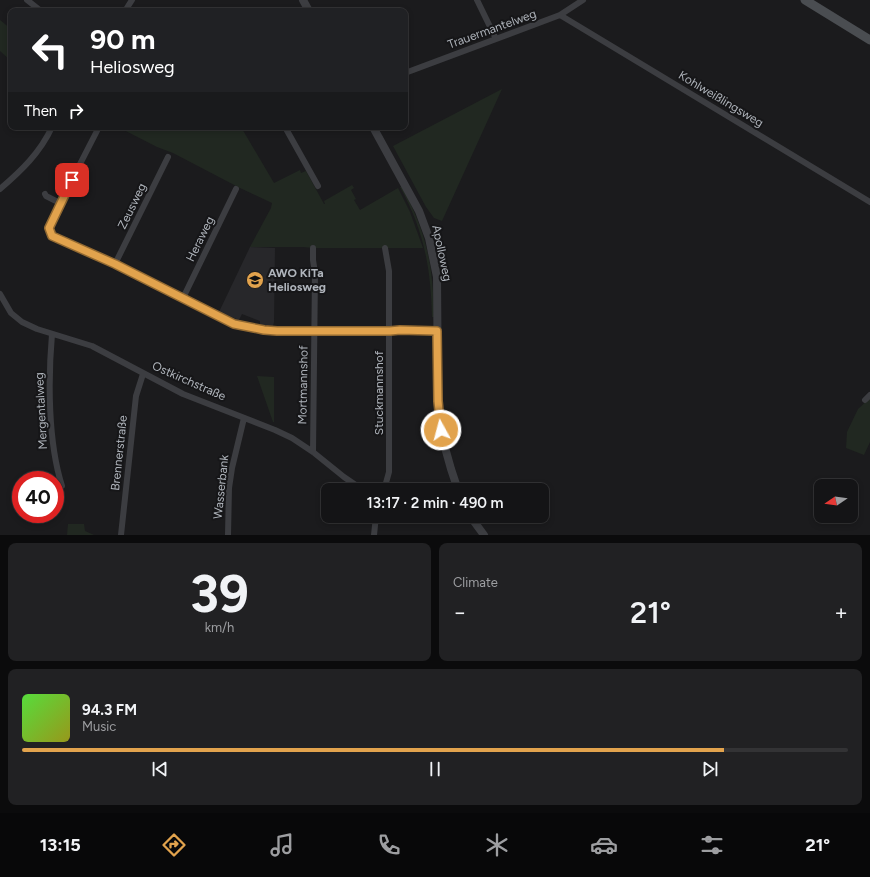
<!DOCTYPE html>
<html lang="en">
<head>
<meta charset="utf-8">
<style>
  :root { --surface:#141416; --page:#212123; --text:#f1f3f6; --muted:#9d9ea1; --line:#333335; --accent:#e2a34d }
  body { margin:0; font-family:Figtree,sans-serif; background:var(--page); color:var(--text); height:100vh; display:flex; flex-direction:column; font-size:15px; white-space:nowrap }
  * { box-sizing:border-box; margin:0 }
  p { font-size:13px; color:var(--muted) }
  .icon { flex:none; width:22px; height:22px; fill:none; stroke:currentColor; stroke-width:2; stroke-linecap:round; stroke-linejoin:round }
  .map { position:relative; height:535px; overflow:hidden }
  .sheet { display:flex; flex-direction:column; gap:8px; padding:8px; background:#0b0b0c; flex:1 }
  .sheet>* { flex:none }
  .top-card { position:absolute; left:8px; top:8px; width:400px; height:122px; border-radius:8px; box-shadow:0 2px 6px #0003,0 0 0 1px var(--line); background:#202124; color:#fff; overflow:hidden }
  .needle { width:26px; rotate:257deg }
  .buttons { position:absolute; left:814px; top:479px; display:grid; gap:8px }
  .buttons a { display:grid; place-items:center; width:44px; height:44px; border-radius:8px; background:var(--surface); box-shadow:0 2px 6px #0003,0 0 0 1px var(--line); font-size:20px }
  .speed { position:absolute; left:12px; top:471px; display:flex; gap:8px; font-size:20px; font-weight:700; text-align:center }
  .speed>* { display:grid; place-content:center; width:52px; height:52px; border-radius:50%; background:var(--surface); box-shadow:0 2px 6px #0003,0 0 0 1px var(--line); line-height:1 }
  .speed .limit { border:6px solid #d22; background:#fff; color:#111 }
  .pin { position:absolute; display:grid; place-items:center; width:34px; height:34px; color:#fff; margin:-17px; border-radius:8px; box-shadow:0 2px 6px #0006 }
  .me { position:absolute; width:44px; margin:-22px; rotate:353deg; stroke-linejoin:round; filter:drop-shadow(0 0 3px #0008) }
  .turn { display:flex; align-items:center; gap:14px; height:84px; padding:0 16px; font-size:18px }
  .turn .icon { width:52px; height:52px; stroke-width:2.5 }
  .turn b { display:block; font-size:28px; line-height:34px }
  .then { display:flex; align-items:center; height:38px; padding:0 16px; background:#0003; gap:8px; font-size:15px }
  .big { font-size:30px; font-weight:600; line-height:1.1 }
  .sheet .widget { flex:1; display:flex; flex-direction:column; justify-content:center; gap:6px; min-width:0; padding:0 14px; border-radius:8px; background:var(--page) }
  .sheet .dial { align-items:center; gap:0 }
  .dial b { font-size:52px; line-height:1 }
  .song { display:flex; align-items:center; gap:12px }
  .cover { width:48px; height:48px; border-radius:6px; background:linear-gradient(135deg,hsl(110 70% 55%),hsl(60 70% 35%)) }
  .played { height:4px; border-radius:2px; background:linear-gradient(90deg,var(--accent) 85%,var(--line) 85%) }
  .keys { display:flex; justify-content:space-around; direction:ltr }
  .heat { display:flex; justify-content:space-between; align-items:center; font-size:22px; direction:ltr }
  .sheet .tiles { flex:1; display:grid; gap:8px; grid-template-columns:1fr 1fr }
  .widget:last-child { grid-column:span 2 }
  .trip { position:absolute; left:321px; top:483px; width:228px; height:40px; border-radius:8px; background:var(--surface); box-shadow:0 2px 6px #0003,0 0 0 1px var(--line); font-weight:600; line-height:40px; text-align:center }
  .menu { display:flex; height:64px; justify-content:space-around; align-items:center; background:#080809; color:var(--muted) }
  .menu .icon { width:28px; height:28px }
  .menu .selected { color:var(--accent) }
  .menu b { font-size:18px; color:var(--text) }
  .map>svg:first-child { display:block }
</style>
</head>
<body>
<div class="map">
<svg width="870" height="535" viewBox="0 0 870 535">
  <rect width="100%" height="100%" fill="#1b1b1d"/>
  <path fill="#27272a" d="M250,247L275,248L274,322L273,326L260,325V321L242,314L239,320L219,312Z"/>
  <path fill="#212821" d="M0,20L11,29V61L0,51Z
    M502,89L442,221L434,218L426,207L393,146Z
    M118,127H241L274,183L300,170L301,173L306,171L324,204H325L324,201L352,185L354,188L351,190L356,199L354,200L360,210L398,188L410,212L423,248H315L302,247H250L271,208L272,203L240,188L173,153L157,147Z
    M400,187H402C427,234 433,264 434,317H432C431,269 424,230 400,187Z
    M257,376L274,377V422H273Z
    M870,398V442L864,455L846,448L847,432L858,409Z
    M68,524H84L85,531L94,535H67Z"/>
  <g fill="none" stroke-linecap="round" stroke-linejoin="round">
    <path stroke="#3c3d41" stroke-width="6" d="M27,0L41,11
      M477,0L496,39
      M125,11L132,0
      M560,15L870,202
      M405,73L560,15L583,0
      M99,127L60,203L49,228L52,236L115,264L234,324L264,330L277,331H390L399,330L437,331
      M285,127L318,186
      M0,189C21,171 40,153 52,127
      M45,194L46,196L60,203
      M313,248V260L315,273L313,452
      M115,264L168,157
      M0,294L11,313L22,322L37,329L92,346L183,394L275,430L292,438L313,452L344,477L363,490
      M183,298L236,189
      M52,334C48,380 48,442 62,486
      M865,400L870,395
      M384,490L389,472V271L385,248
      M121,535L136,396L143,374
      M228,535L229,488L232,468L244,418
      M374,535L376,516"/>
    <path stroke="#3c3d41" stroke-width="8" d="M303,0L309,11
      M373,127L419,211L429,238L437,277L438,401L444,444L451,469L458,490
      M470,516L484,535"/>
    <path stroke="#4a4d51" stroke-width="9" d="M805,0L870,40"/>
  </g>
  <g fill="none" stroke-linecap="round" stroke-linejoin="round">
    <g stroke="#936a32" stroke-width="10">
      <path id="route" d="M72,180L49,228L52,236L115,264L234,324L264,330L277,331H390L400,330L437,331L438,401L441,430"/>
    </g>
    <use href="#route" stroke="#e2a34d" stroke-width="7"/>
  </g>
  <defs>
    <g id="school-disc" transform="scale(0.9)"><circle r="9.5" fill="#e2a34d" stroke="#161618"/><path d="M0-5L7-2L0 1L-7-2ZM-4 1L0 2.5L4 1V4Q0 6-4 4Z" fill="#111"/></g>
  </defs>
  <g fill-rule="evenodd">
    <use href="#school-disc" x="255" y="280"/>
  </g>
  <g text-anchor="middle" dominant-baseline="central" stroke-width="4" stroke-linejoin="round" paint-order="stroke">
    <g font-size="12" fill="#afb4bb" stroke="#161618">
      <text transform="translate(492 29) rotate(-20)">Trauermantelweg</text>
      <text transform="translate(721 99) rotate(31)">Kohlweißlingsweg</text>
      <text transform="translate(132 206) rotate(-64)">Zeusweg</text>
      <text transform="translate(200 239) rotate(-64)">Heraweg</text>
      <text transform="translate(442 253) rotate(78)">Apolloweg</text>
      <text transform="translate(189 381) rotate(24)">Ostkirchstraße</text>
      <text transform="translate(303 385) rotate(-89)">Mortmannshof</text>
      <text transform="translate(379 393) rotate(-90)">Stuckmannshof</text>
      <text transform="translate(41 411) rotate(-93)">Mergentalweg</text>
      <text transform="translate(119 453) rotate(-84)">Brennerstraße</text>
      <text transform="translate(221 487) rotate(-84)">Wasserbank</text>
    </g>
    <g font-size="12" font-weight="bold" fill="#afb4bb" stroke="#161618" text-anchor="start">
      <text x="268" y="273">AWO KiTa<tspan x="268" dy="14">Heliosweg</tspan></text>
    </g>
  </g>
</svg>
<div class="buttons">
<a><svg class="needle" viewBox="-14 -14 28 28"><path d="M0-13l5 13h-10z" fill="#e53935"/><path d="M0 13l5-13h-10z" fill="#9d9ea1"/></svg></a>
</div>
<div class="speed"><div class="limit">40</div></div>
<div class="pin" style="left:72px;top:180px;background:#d93025"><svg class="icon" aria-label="arrive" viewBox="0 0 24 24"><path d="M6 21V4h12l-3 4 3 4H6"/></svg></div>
<svg class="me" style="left:441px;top:430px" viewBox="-20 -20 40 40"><circle r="17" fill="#e2a34d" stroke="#fff" stroke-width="3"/><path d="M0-11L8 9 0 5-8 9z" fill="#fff"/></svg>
<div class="trip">13:17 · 2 min · 490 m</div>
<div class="top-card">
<div class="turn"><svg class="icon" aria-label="left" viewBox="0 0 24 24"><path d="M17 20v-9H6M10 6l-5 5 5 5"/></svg><div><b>90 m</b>Heliosweg</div></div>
<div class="then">Then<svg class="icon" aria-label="right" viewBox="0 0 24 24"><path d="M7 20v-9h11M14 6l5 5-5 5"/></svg></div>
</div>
</div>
<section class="sheet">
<div class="tiles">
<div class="widget dial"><b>39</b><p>km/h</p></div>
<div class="widget"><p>Climate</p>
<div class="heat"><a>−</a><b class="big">21°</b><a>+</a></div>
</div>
<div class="widget">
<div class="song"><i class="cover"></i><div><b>94.3 FM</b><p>Music</p></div></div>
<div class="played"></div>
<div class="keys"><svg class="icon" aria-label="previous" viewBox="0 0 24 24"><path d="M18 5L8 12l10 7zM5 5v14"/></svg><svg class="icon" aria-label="pause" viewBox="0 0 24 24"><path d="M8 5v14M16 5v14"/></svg><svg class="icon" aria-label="next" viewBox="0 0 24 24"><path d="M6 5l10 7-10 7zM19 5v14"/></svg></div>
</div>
</div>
</section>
<nav class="menu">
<b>13:15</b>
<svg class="icon selected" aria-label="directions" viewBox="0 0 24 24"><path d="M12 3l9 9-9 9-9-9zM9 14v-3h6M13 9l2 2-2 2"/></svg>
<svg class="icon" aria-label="music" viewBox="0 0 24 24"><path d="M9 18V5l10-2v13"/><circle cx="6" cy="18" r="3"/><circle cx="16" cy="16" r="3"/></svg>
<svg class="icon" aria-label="phone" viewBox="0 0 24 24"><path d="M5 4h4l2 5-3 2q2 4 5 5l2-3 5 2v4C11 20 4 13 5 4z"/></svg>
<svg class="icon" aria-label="climate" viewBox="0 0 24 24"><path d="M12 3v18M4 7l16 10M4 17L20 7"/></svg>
<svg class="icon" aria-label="car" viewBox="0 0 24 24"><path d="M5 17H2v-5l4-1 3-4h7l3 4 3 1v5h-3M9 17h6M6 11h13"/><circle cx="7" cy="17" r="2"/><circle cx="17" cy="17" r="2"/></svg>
<svg class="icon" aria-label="filters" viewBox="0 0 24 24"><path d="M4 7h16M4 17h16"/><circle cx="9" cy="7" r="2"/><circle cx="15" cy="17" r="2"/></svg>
<b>21°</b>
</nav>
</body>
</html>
